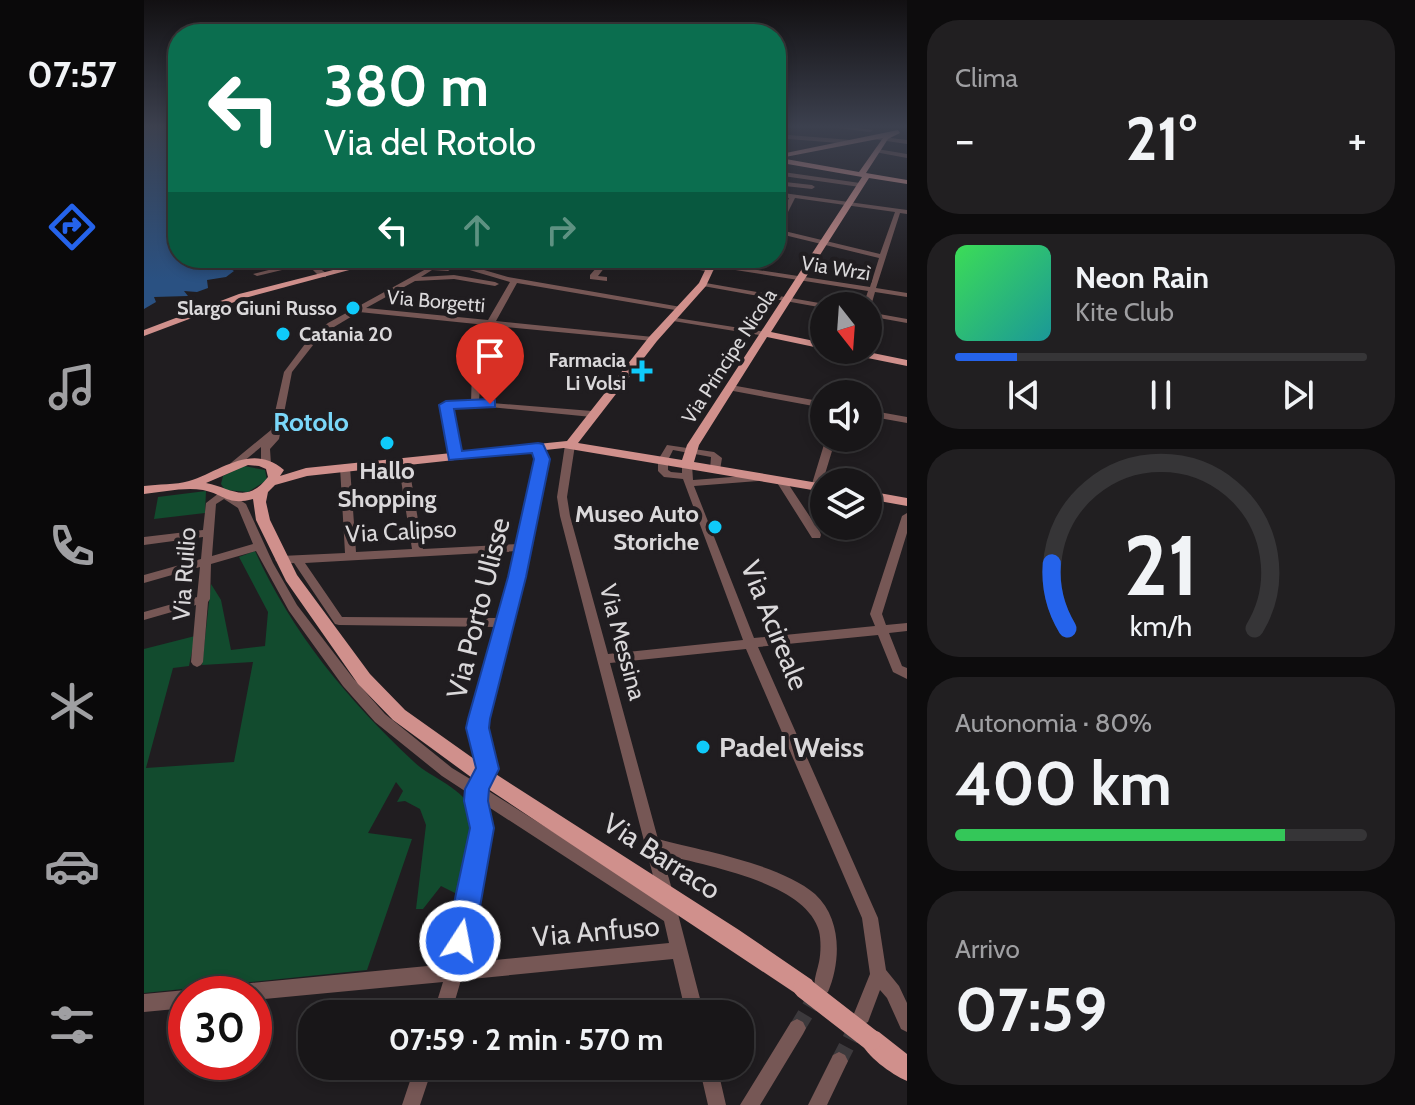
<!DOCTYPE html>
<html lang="it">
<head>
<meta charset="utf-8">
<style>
  :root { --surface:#181618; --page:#211f21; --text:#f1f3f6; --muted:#9f9fa2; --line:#363537; --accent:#2563eb }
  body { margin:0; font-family:Cabin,sans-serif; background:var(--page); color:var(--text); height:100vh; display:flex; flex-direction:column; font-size:30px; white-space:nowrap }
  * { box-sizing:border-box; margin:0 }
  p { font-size:26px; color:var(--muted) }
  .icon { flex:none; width:44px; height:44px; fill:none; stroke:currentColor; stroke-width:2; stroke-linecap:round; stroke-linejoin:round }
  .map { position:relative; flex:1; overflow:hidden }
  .drawer { display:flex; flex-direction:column; gap:20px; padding:20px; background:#0d0c0d; width:508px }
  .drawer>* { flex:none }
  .guide { position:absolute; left:24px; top:24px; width:618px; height:244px; border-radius:32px; box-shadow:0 4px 12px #0003,0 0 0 2px var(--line); background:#0b6e4f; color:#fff; overflow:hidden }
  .needle { width:52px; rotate:163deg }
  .tools { position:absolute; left:666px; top:292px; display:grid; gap:16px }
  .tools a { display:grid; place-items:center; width:72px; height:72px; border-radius:50%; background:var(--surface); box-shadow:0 4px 12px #0003,0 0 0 2px var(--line); font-size:40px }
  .speed { position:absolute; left:24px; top:976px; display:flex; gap:16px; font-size:40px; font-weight:700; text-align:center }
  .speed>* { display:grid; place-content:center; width:104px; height:104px; border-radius:50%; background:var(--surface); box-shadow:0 4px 12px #0003,0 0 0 2px var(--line); line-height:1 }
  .speed .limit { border:12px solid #d22; background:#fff; color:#111 }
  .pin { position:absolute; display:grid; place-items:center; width:68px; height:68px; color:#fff; margin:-82px -34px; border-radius:50% 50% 50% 0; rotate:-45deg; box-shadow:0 0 8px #0007 }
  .pin .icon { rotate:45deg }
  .me { position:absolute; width:88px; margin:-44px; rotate:11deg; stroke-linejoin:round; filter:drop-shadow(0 0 6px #0008) }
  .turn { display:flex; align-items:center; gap:28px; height:168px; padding:0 24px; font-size:36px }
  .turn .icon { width:104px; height:104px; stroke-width:2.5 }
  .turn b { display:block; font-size:56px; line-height:68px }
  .lanes { display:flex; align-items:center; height:76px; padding:0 24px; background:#0003; justify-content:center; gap:40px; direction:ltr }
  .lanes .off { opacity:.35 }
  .big { font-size:60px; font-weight:700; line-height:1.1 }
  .drawer .card { flex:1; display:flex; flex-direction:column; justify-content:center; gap:12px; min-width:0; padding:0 28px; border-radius:32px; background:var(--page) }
  .drawer .dial { align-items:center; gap:0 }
  .dial svg { height:208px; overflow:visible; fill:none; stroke:var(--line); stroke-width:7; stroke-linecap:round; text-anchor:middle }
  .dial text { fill:var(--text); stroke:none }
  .song { display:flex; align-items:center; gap:24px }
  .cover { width:96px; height:96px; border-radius:12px; background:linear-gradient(135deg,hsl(130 70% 55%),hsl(180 70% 35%)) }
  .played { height:8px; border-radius:4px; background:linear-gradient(90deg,var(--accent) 15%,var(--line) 15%) }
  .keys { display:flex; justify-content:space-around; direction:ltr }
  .heat { display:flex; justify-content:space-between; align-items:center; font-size:44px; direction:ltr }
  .charge { height:12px; border-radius:6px; background:linear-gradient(90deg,#34c759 80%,var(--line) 0) }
  .trip { position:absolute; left:154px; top:1000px; width:456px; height:80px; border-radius:32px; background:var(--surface); box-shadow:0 4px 12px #0003,0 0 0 2px var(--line); font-weight:700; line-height:80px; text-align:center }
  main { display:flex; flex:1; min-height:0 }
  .menu { display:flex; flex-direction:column; width:144px; justify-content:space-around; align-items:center; background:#0a090a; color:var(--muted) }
  .menu .icon { width:56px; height:56px }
  .menu .active { color:var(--accent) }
  .menu b { font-size:36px; color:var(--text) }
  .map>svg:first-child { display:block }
</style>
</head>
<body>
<main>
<nav class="menu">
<b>07:57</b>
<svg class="icon active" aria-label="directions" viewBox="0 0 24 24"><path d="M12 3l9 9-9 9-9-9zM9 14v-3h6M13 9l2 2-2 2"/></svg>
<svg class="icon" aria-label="music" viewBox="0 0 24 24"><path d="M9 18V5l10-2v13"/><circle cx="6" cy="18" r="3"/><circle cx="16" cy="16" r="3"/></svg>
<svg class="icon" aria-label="phone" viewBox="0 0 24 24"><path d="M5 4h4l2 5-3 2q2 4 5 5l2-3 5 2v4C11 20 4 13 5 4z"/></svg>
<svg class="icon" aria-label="climate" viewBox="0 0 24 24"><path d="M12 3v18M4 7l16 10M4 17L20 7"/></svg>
<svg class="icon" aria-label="car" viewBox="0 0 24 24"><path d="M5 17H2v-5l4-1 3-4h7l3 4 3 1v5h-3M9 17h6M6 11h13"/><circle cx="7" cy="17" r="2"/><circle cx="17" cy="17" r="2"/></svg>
<svg class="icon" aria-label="filters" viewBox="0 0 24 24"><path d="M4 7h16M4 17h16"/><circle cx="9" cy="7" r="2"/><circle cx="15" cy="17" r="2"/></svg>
</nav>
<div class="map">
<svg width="763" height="1105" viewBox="0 0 763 1105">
  <rect width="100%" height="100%" fill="#201d20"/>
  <path fill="#124b2e" d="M100,466L121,470L123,480L104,492L81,490L77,484L79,476Z
    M62,491L61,513L10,519L14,497Z
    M111,551C148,633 204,700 269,761C286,778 321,788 328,812C336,837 323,872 319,897L297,886L279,909H272L282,825L276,809L261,801L253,802L259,791L252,782L224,833L268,839L223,970L0,993V649L51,636L45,666L29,668L2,768L90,762L109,662L58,665L67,584L77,600L87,650L121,646L124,612L95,557Z"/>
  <path fill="#2a5182" d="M0,126H34V258H101L110,262L101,268H85L90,271L82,277L63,280L64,288L53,292L40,291L44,296L10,297L12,302L0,309Z"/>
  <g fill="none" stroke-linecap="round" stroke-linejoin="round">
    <path stroke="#3c393c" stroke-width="16" stroke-dasharray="16 8" stroke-linecap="butt" d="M653,1028L674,993
      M695,1061L713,1026"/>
    <path fill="#765755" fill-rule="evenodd" d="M678,126H698L729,130L726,132Z
      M632,134L707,140L710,142L707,144L632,138Z
      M731,136L763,140V144L729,139Z
      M733,149L763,154V158L731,152Z
      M632,171L716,183L719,185L716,187L632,175Z
      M632,181L668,185L671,187L668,189L632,185Z
      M632,192L763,210V214L756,213L732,288L763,293V297L731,292L727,306L724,308V306H719L724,291L566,266V264L568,263L726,287L735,258L632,233V229L736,254L751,212L651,198L643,214L640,216L637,214L645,198L632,196Z
      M302,258H311V259L315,261L316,263L364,277L537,307L541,309L537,311L373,283L352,321L509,337L513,339L509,341L350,326L337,371L335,402L448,411L453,414L448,417L346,407L307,408L316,456L311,459L306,456L298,405L302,402H327L328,371L342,325L215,312L190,327L173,340L148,372L135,439L126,449L127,464L125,466H119L117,464V447L94,466H88L86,464L88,462L127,430L140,372L167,336L184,323ZM305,262L307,263L301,268L295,267ZM312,266L366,282L344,320L222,308L271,281L310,279L351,286L355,284L351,282L310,275L277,277L288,270L304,271Z
      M461,258H468L454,276L463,277V281L446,279V275Z
      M496,258H511L570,270L566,272Z
      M164,260L182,273V277H176L163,264L113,276L109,274Z
      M556,282L681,304L685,306H680V308L559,286H556Z
      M724,312L763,319V323L724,316Z
      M526,317L621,332L625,334L621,336L529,321H526Z
      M587,385L680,402V408L584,390L583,388Z
      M724,410L763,417V423L724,416Z
      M682,438H692L677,487L672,490L667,487Z
      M426,442L431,445L423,497L426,516L464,654L599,640L539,479L520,477L514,471V460L523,445L570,452L578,458L576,470L571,473L566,470L567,457L529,450L524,460V470L527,472L538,473V465L543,462L548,465L549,480L614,475L619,478L614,481L550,486L610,638L731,626L726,614L758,516L763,513V533L738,614L742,625L763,623V631L745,633L758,666L763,668V679L749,672L734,635L614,647L734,918L742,970L755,986L763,1003V1032L757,1029L743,998L736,990L724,1022L718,1025L712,1022L709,1016L726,974L718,918L602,649L466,663L514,839C559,851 636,864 671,894C698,919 697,961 684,992L678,995L672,992C668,982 673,972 675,962C677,952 677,940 675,931C662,882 562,866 518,854L529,893L527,898L521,901L515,898L502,849L498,844L500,841L416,516L413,497L421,445Z
      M394,444L399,447L403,459L379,577L342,719L341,728L350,769L343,790L533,910L560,1014H542L529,959L317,980L307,1014H289L299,982L110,1000V994H78L81,988L87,985L304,964L331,828L325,801L327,795L298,776L231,722L199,686L145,611L112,551L67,564L66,599L64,602L59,662L57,665L53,667L49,665L47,662L52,605L0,620V612L53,597L56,567L0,583V575L57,559L59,537L0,545V537L59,530L62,503L75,493L87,494L102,504L129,563L153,605L209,678L241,714L308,768L331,782L336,769L327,728L328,719L354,627L195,625L191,624L150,563L137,564L131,560L137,556L201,553L196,467L201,464L206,467L212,552L268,549L254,461L259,458L264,461L279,549L375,544L393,459L389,447ZM80,499L94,508L109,544L68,556L72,504ZM373,551L356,618L198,617L161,563ZM340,804L520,921L525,943L321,963L345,828Z
      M637,478L641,479L676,532L677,535L676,538H668L632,481Z
      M42,990L49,994H42V1008L0,1012V994Z
      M653,1019L659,1022L662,1028L659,1034L616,1105H596L647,1022Z
      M695,1052L701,1055L704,1061L683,1105H664L689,1055Z
      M271,1066H289L276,1105H258Z
      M555,1066H573L582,1105H564Z"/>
    <path fill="#d0908c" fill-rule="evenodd" d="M754,130L756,133L744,139L722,173L763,180V184L725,178L627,332L680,343V349L623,337L555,445L550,462L680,484V492L420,448L163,476L131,485L124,492L122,502L126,520L153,575L226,674L261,710L347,771L595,930L668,980L671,988L668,996L660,999L335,783L249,720L214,684L142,581L112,520L109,499C83,506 80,494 59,490C40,487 19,492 0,494V486C14,484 32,485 45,481C77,471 108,442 140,470L136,476L162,468L423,441L505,337L555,283L567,258H575L562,286L513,341L434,443L538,460L543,445L718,177L632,162V155ZM739,138L715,172L636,158ZM104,465L115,466L122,469L124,477C102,505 88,488 62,483Z
      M236,258H250L101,298L0,336V330L95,294Z
      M694,350H714L763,360V366L699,353Z
      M724,491L763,498V506L724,499Z
      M727,1029L735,1032L763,1054V1081C747,1074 722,1056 716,1040L719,1032Z"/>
    <path stroke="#d0908c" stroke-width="21" d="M660,988L727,1040"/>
  </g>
  <linearGradient id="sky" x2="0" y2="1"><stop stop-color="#121012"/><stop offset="0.45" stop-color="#3c404e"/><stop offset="1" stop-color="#3c404e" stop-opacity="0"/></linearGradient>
  <rect width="763" height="281" fill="url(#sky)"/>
  <path fill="#2563eb" stroke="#184099" stroke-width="2" d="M346,399L351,400V407L310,409L318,451L394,443L399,444L406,459L382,577L346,719L345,728L355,769L345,789L344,801L350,828L330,941L326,951L316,955L306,951L302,941L326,828L320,801L321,789L332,768L322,728L324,719L364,577L390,459L388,453L305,460L295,405L302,401Z"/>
  <g fill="#0fcafa" stroke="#201d20" stroke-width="3">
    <circle cx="209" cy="308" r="8"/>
    <circle cx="139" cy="334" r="8"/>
    <path d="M494 359h8v8h8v8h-8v8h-8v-8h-8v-8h8z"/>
    <circle cx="243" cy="443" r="8"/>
    <circle cx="571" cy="527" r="8"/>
    <circle cx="559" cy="747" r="8"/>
  </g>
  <g text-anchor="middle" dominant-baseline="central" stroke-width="8" stroke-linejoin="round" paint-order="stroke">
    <g font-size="20" fill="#dad8da" stroke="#201d20">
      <text transform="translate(692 268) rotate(9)">Via Wrzì</text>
      <text transform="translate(292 301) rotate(5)">Via Borgetti</text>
      <text transform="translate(585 356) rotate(-57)">Via Principe Nicola</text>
    </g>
    <g font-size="20" font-weight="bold" fill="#dad8da" stroke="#201d20" text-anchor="end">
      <text x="193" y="308">Slargo Giuni Russo</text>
      <text x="155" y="334" text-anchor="start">Catania 20</text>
      <text x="482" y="360">Farmacia<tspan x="482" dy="23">Li Volsi</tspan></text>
    </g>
    <g font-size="24" font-weight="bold" fill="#dad8da" stroke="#201d20">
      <text x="243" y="470">Hallo<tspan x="243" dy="28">Shopping</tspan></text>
      <text x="555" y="513" text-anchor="end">Museo Auto<tspan x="555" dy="28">Storiche</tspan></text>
    </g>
    <g font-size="24" fill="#dad8da" stroke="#201d20">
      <text transform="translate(257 531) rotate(-3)">Via Calipso</text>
      <text transform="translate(40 574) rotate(-86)">Via Ruilio</text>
      <text transform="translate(479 642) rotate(75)">Via Messina</text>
    </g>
    <g font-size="26" font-weight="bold" fill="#7ad7f9" stroke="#201d20">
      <text x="167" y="422">Rotolo</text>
    </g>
    <g font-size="28" fill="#dad8da" stroke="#201d20">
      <text transform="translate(334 608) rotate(-76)">Via Porto Ulisse</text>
      <text transform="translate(631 625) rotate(68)">Via Acireale</text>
      <text transform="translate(518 856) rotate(33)">Via Barraco</text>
      <text transform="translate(452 931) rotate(-5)">Via Anfuso</text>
    </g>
    <g font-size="28" font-weight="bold" fill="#dad8da" stroke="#201d20" text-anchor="start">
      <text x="575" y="747">Padel Weiss</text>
    </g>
  </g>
</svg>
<div class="tools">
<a><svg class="needle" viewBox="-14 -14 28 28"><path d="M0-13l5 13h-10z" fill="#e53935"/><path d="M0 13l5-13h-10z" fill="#9f9fa2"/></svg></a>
<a><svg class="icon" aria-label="sound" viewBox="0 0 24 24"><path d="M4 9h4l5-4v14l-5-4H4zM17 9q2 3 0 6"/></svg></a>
<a><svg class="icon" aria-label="layers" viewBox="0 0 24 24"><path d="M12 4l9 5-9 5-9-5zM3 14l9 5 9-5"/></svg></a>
</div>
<div class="speed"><div class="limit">30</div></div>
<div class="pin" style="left:346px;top:404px;background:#d93025"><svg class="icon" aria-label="arrive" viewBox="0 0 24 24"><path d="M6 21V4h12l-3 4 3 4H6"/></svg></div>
<svg class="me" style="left:316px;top:941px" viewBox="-20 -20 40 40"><circle r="17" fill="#2563eb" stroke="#fff" stroke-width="3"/><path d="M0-11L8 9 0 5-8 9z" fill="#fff"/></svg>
<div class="trip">07:59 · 2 min · 570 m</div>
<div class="guide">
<div class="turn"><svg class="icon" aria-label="left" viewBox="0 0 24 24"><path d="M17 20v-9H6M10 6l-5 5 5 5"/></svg><div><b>380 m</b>Via del Rotolo</div></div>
<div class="lanes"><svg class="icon" aria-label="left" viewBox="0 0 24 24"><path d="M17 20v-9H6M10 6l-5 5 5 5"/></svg><svg class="icon off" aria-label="ahead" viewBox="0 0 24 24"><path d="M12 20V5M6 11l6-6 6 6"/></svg><svg class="icon off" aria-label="right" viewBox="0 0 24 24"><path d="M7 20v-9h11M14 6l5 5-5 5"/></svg></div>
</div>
</div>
<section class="drawer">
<div class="card"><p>Clima</p>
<div class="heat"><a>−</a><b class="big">21°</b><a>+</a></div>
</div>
<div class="card">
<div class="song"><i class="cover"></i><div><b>Neon Rain</b><p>Kite Club</p></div></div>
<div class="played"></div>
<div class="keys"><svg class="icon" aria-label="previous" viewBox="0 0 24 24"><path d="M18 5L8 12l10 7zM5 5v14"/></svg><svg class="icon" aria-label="pause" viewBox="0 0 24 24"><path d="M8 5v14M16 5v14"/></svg><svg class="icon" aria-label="next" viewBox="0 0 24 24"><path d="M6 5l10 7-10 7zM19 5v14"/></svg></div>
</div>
<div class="card dial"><svg viewBox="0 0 100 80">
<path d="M14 69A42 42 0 1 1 86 69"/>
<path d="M14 69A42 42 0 0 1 8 44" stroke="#2563eb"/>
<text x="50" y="56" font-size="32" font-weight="700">21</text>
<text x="50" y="72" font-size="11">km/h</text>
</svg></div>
<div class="card"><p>Autonomia · 80%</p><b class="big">400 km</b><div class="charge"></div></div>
<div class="card"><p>Arrivo</p><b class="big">07:59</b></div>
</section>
</main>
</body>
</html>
